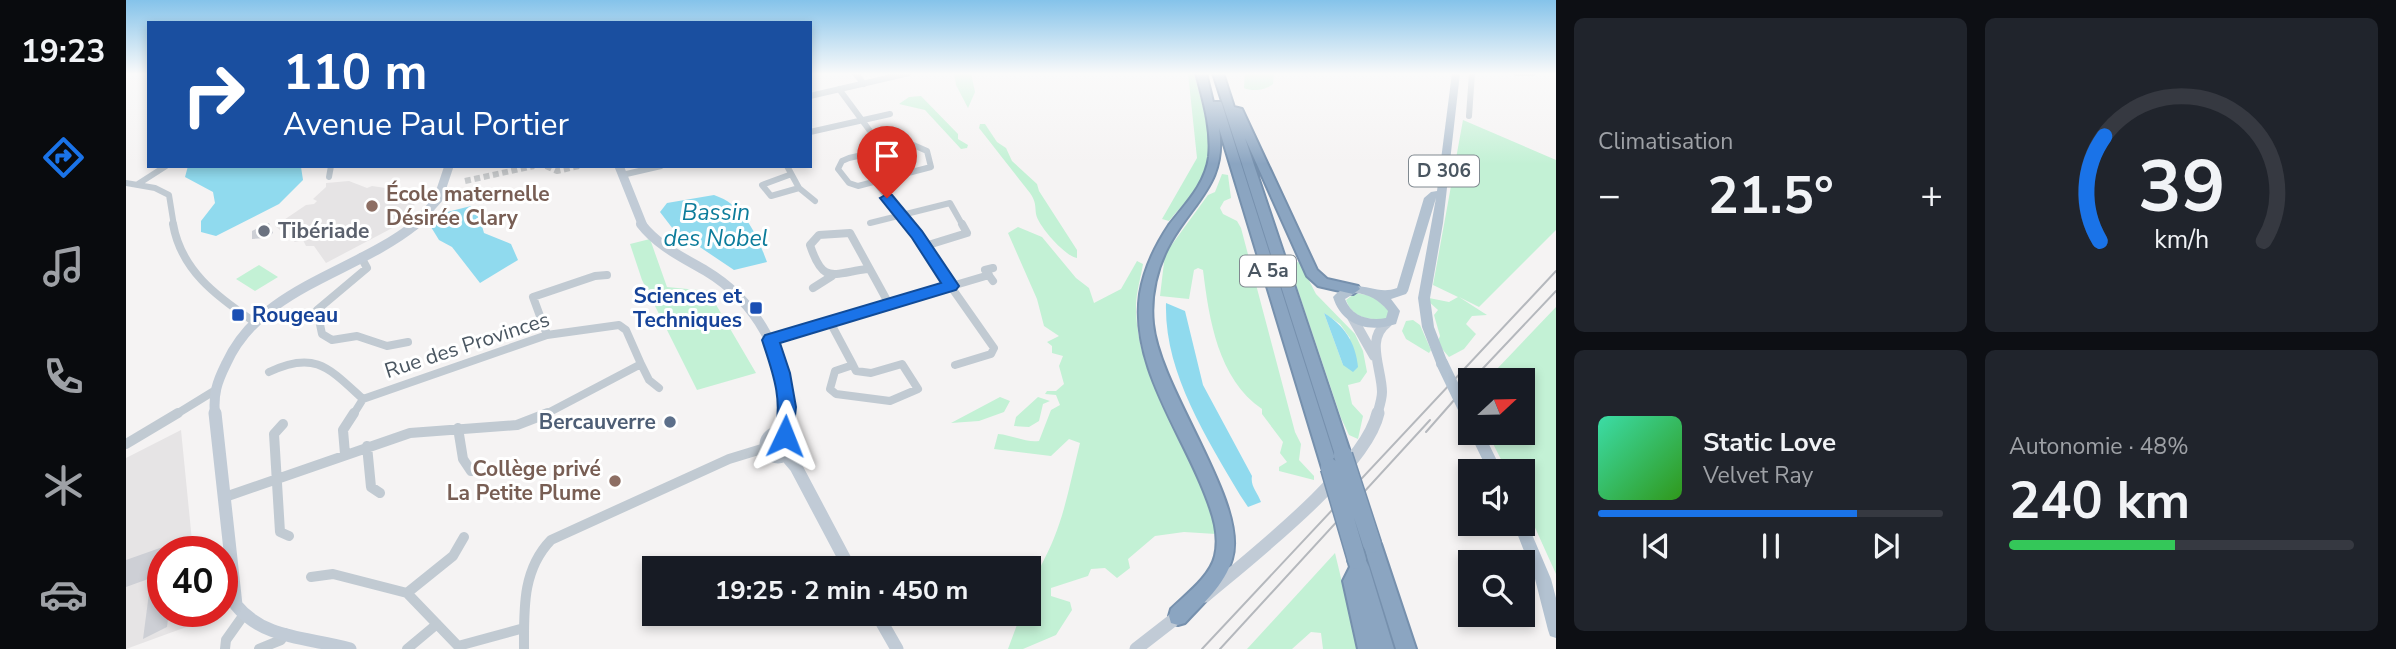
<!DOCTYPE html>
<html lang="fr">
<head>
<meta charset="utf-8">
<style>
  :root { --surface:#171b24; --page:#20242c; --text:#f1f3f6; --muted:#9ea1a6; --line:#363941; --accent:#1a73e8 }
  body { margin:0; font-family:"Nunito Sans",sans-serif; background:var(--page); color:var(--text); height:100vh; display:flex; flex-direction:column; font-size:26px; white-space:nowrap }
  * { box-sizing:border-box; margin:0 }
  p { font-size:23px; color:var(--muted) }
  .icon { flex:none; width:38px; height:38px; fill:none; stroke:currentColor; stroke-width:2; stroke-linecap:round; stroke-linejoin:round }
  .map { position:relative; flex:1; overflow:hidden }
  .panel { display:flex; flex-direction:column; gap:18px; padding:18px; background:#0d0f14; width:840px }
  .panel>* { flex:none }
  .hud { position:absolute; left:21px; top:21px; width:665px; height:147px; border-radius:0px; box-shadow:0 4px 10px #0003; background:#1a4fa0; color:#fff; overflow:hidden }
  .needle { width:46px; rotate:68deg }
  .fabs { position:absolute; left:1332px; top:368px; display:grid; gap:14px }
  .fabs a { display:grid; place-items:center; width:77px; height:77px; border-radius:0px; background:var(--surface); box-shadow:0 4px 10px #0003; font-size:35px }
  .speed { position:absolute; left:21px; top:536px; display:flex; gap:14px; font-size:35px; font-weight:700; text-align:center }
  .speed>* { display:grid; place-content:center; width:91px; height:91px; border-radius:50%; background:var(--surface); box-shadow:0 4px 10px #0003; line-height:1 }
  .speed .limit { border:10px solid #d22; background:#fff; color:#111 }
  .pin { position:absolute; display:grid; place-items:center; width:60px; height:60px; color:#fff; margin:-72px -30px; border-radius:50% 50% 50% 0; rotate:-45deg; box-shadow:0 0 7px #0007 }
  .pin .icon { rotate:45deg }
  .me { position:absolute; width:77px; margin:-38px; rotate:2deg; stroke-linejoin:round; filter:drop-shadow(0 0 5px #0008) }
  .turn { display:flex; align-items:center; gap:24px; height:147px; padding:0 21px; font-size:32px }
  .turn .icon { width:91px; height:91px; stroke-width:2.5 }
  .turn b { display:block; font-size:49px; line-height:60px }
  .big { font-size:52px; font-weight:700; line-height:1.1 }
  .panel .tile { flex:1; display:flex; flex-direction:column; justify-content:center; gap:10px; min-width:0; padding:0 24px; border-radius:10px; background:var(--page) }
  .panel .dial { align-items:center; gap:0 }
  .dial svg { height:182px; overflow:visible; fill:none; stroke:var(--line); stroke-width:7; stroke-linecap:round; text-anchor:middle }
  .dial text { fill:var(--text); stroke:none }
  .song { display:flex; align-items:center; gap:21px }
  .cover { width:84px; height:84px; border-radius:10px; background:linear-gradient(135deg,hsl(160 70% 55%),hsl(110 70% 35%)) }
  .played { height:7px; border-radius:4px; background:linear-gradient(90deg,var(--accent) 75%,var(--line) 75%) }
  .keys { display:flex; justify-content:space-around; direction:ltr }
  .heat { display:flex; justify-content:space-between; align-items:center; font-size:38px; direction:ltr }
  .charge { height:10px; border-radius:5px; background:linear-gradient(90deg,#34c759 48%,var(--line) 0) }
  .panel .tiles { flex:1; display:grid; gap:18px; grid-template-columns:repeat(2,1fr) }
  .trip { position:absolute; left:516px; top:556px; width:399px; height:70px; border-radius:0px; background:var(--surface); box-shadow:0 4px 10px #0003; font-weight:700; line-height:70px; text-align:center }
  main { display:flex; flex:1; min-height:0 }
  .tabs { display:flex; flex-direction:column; width:126px; justify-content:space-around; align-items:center; background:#090b0e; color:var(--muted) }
  .tabs .icon { width:49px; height:49px }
  .tabs .current { color:var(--accent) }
  .tabs b { font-size:32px; color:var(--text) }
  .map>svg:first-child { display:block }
</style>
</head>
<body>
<main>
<nav class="tabs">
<b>19:23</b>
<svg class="icon current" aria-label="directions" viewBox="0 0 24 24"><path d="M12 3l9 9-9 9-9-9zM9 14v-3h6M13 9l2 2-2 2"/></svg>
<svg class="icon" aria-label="music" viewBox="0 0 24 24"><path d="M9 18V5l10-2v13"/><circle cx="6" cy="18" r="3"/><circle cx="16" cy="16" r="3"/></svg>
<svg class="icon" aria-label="phone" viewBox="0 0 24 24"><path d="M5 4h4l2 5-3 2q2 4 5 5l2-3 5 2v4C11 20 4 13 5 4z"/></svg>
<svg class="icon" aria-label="climate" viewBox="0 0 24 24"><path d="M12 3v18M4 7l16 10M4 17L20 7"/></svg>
<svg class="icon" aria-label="car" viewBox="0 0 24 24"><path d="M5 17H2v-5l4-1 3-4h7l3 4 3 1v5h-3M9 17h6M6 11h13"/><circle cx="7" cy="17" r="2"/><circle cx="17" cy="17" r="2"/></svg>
</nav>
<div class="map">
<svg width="1430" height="649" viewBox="0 0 1430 649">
  <rect width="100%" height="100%" fill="#f5f3f3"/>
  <path fill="#e6e4e5" d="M223,181L241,188L246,186L280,191L284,200H292L288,205L289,209L272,225L200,263L188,246H180L177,240L169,242L149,226L180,205L188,204L191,201L187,199L200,187V183Z
    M55,430L67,551H37V611H73L74,622L0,649V458Z"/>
  <path fill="#c3f1d5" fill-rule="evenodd" d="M828,73H845L849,92L842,108L830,85Z
    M1062,73H1068C1075,104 1090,140 1079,172C1073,190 1055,206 1043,221L1036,219L1071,158Z
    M1119,73L1148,74L1147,84C1140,90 1127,92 1118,88Z
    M795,96L832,134V139L842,145L841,148L835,149L799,110L773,104L783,97Z
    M1337,120L1430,160V230L1353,307L1333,297L1361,315L1346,316L1340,324L1350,334L1338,349L1323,357L1311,343L1314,336L1308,315L1312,310L1302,301L1303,298L1323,302L1332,297L1307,285Z
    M854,124H859L871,142L880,148L886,161L911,184L913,191L951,250V258C940,257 912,226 910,214C909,205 910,202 904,193L853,128Z
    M1096,174L1102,175L1105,198L1098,201L1094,208L1097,214L1111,221L1115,228L1169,432L1175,444L1173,460L1188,476V480L1153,471V467L1161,462L1154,453L1157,442L1136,414V409C1092,379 1083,319 1077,270L1072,268L1068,270L1063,299L1034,296L1039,254L1082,195L1089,192Z
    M892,227L916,237L950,278L963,288L968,303L995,289L1011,261L1017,264C1015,277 1010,293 1010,306C1010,390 1076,455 1090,534L1058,532L1029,536L1002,559L1004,568L991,578L979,568L965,569L962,576L925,588V596L944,602L946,610L930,635L897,649H882L895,614H903C903,580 916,568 928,538C940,509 946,474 954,443L943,439L925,456L868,449L872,434C886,435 901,443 913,441L925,410L934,405L930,395L919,394L921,391H930L938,384L933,366L937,356L926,353V346L921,342L933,336L918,326L911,299L882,233Z
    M524,239L541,287L582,291L630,373L571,390L516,280L504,244Z
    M1161,258L1174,263L1190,294L1229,334L1237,351L1241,372L1234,382L1222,385L1226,404L1237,416L1232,439L1223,435L1215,418ZM1198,313L1214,324L1224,338L1217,365Z
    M133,265L152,277L129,291L110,279Z
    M1229,293L1247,296L1263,311L1261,319C1243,320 1227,319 1220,300Z
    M1430,307V574L1397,501L1396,471H1381L1361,432H1396V380H1366L1370,370Z
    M1287,320L1294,325L1305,350L1303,353L1280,339L1276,331L1280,321Z
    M874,397L884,401L878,412L853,421L825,423Z
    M912,397L924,401L917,404L913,421L903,427L888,426L890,417Z
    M1209,553L1232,649H1197L1195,633L1185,632L1166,649H1121Z"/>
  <path fill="#90daee" d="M62,166L175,167L177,180L153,204L90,236L75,232V221L89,203L87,192L59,177Z
    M588,195C618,205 630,233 641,262L608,270L547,229L534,212L541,203Z
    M345,206L354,219L358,233L385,244L392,260L354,283L326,247L313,240L305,227L317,213Z
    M1040,303L1059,311L1077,385L1126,476C1124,486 1132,493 1135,502L1122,507L1114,495C1080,437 1038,372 1040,303Z
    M1198,313C1218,325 1230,343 1232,367L1227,372L1217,365Z"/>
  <path fill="#cdcfd5" d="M143,223L147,233L141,238L126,239V231Z
    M48,543L47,551H37V611H43L41,627L17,639L25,578L0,587V560Z"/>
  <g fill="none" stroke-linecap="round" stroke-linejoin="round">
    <path stroke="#caccce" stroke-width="6" stroke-dasharray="6 3.5" stroke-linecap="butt" d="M420,166L431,171L453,166
      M339,181L408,166"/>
    <g stroke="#7690ad" stroke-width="4">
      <path id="highway" d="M1070,73H1080L1087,102H1095L1096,104L1212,468L1210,473L1204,475L1198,473L1196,468L1093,128C1101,182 1069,200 1045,242C1031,266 1024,296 1027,324C1034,391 1123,503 1106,559C1099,585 1076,604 1059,623L1052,625L1045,623L1043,616L1045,609C1059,595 1084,577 1089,556C1094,535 1087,514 1079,494C1055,431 1004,365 1014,294C1018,269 1029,246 1043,225C1059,204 1079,185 1083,157C1086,129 1077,100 1070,73Z
        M1087,73H1097L1108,107L1116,109L1191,270L1201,279L1232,286L1234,289L1227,294L1192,286L1181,276L1119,138L1225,455L1223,460L1217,462L1211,460L1209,455Z
        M1246,536L1252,538L1255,544L1290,649H1270L1237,544L1240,538Z
        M1231,552L1237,554L1243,567L1268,649H1232L1217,581L1224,567L1222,560L1225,554Z"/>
    </g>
    <path stroke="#c1cad2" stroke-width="6" d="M729,73L738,84
      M1390,73H1407
      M713,89L758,150L750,183L783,226
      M684,96L783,73
      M1343,116L1346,73
      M684,132L764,114
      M785,144L801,151L805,167L732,186L723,183L712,169L716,161L723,158Z
      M661,166L673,188L689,201
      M496,175L535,166
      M663,175L636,185L645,196L673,188
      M203,177L205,166
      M0,183L29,188L43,195L48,226
      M12,184L40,166
      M744,223L824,203L837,226"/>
    <path stroke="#c1cad2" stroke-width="8" d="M47,224C55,270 90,296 127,321
      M781,224L868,348L865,354L829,365
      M799,246L841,233L836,224
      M235,257L241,268L191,310L196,334L206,340L231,336L261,346L282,342
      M867,268L859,270L867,281
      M741,269C705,274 697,284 684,245L693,235L724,233L763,304
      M687,288L706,276
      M704,322L727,365
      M421,335L407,297L469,276L481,275
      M644,340L863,275
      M515,364L523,380L533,388
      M776,364L792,389L764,401L710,394L704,389L709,371L727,365L730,371L745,373Z
      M143,372C189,350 203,368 237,399
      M49,415L88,391
      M227,415L237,399L421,335L493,325L500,330L515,364L418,415"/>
    <path stroke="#c1cad2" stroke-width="10" d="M157,424L148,434L154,532L163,536
      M332,428L337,459L345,471
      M0,444L52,413
      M241,446L245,487L254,493
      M219,454L217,430L228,413
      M99,497L284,433L391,425L422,413
      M185,577L207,574L281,593L332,646L398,628
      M281,593L327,556L338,537
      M99,649L100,640L117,616
      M133,649L155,640L159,633
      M281,649L311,624
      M398,649C398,609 396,570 425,540L603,459L639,448"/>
    <path stroke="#c1cbd6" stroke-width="9" d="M493,166L517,226
      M288,226L312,199L323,166"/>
    <path stroke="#c1cbd6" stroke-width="10" d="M515,224C532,246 556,257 580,271C630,301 661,356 660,415
      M1226,317L1248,356
      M89,415C87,394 91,382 100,364C134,287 230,273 290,224
      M1251,415C1253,408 1256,399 1256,392C1256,369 1239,339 1261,323"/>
    <path stroke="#c1cbd6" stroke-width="13" d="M89,413L110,605C138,640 184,637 224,649
      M640 445a12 12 0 1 1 24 0a12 12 0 1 1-24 0Z
      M656,435L661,413
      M659,454L670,467L724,569
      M1079,596C1124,558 1240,468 1252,413
      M751,614L771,649
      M1010,649L1055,614"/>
    <path fill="#b3c2d1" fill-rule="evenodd" d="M1326,73H1334L1317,223L1304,298L1308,327L1322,363L1321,367H1311L1310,363L1296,327L1292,298L1310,198L1282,291L1280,294L1265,299L1274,311L1270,324C1243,333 1216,326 1207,297C1229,273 1247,297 1271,288L1298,198L1305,192L1311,191ZM1229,293C1243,294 1253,300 1262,311L1260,318C1243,321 1226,317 1219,299Z
      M1344,430V432H1357L1376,471H1362L1343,432Z
      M1396,517L1399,518L1425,579L1430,598V638L1424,636L1422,630L1409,579L1387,523H1396Z"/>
    <use href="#highway" fill="#8ba5c1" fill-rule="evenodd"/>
    <path stroke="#b5b8bd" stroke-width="2" d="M1346,380L1430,291
      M1300,432L1344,382
      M1076,649L1430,271
      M1094,649L1304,420"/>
    <g stroke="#7690ad" stroke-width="21" stroke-linecap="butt">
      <path id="highway-bridge" d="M1217,455L1246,544
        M1204,468L1231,560"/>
    </g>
    <path stroke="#b3c2d1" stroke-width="12" d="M1316,363L1341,415"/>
    <path stroke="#b3c2d1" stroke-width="15" d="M1340,413L1344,420"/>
    <use href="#highway-bridge" stroke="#8ba5c1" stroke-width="18"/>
  </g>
  <linearGradient id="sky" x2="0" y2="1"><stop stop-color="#85c3ea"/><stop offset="0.45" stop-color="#fafafa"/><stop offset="1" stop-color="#fafafa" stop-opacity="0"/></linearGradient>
  <rect width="1430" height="164" fill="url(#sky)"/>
  <path fill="#1a73e8" stroke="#114b97" stroke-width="2" d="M761,194L766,195L796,231L833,286L830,290L654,343L664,373L670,407L666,442L659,444L649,440L647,435C659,404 646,370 636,340L639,335L815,283L786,238L754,198Z"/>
  <g fill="#8d6e63" stroke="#fff" stroke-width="2.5">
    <circle cx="246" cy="206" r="7"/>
    <circle cx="489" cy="481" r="7"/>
  </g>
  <circle fill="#6b7280" stroke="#fff" stroke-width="2.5" cx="138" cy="231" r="7"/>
  <g fill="#1a4fb4" stroke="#fff" stroke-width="2.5">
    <rect x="623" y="301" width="14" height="14" rx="3.5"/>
    <rect x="105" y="308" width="14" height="14" rx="3.5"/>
  </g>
  <circle fill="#5c6f8a" stroke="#fff" stroke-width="2.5" cx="544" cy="422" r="7"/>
  <g text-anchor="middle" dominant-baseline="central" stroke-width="6" stroke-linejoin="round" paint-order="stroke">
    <g fill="#fff" stroke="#808990" stroke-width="2">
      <rect x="1283" y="155.5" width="70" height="31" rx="5"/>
      <rect x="1114" y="255.5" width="56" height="31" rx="5"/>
    </g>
    <g font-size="19" font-weight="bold" fill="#4a5661">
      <text x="1318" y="171">D 306</text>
      <text x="1142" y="271">A 5a</text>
    </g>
    <g font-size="21" font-weight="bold" fill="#785e54" stroke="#fff" text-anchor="start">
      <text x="260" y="194">École maternelle<tspan x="260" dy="24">Désirée Clary</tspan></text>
      <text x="475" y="469" text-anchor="end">Collège privé<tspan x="475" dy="24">La Petite Plume</tspan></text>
    </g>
    <g font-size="21" font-weight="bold" fill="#5b616d" stroke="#fff" text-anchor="start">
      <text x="152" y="231">Tibériade</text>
    </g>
    <g font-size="21" font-weight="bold" fill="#164399" stroke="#fff" text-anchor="end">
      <text x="616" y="296">Sciences et<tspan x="616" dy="24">Techniques</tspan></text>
      <text x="126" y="315" text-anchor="start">Rougeau</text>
    </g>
    <g font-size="21" fill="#4a5661" stroke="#fff">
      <text transform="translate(341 345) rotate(-18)">Rue des Provinces</text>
    </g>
    <g font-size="21" font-weight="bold" fill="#4e5e75" stroke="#fff" text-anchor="end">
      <text x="530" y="422">Bercauverre</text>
    </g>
    <g font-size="23" font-style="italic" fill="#0c7c9b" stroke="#fff">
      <text x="590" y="212">Bassin<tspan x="590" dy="26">des Nobel</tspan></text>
    </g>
  </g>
</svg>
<div class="fabs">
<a><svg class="needle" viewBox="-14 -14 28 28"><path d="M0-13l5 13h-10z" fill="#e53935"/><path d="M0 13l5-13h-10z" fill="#9ea1a6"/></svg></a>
<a><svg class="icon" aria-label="sound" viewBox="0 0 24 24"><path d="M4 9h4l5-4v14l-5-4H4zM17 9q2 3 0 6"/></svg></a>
<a><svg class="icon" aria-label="search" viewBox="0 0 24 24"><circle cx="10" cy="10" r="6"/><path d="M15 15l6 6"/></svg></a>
</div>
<div class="speed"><div class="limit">40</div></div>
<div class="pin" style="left:761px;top:198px;background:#d93025"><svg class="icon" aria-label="arrive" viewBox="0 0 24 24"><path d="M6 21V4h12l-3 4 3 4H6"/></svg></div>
<svg class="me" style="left:659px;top:436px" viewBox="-20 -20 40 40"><path d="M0-17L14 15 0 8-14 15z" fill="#1a73e8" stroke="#fff" stroke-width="4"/></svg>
<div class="trip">19:25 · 2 min · 450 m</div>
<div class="hud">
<div class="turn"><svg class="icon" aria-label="right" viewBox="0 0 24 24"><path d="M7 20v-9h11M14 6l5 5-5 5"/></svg><div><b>110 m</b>Avenue Paul Portier</div></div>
</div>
</div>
<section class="panel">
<div class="tiles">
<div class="tile"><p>Climatisation</p>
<div class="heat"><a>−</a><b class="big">21.5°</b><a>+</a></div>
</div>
<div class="tile dial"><svg viewBox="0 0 100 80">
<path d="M14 69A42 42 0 1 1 86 69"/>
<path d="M14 69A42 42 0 0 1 16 23" stroke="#1a73e8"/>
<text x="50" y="56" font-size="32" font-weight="700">39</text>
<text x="50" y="72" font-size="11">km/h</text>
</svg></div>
<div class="tile">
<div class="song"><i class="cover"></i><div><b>Static Love</b><p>Velvet Ray</p></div></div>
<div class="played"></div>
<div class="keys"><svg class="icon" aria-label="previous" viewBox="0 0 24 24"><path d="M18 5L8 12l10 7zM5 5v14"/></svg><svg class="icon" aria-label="pause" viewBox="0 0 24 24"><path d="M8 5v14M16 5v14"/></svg><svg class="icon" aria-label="next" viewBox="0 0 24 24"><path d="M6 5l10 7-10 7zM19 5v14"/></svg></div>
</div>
<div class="tile"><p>Autonomie · 48%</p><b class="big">240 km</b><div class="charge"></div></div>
</div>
</section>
</main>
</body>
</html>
